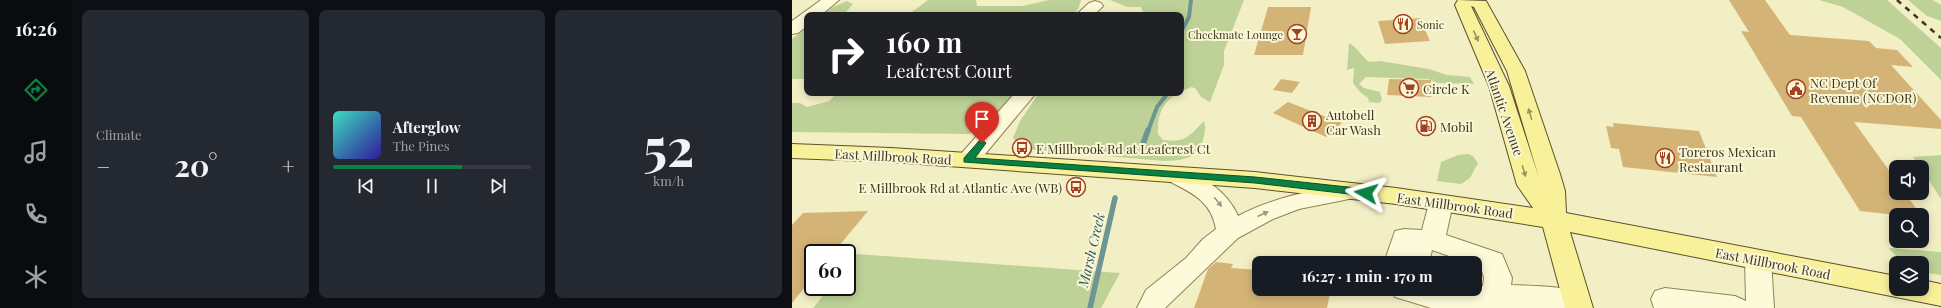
<!DOCTYPE html>
<html lang="en">
<head>
<meta charset="utf-8">
<style>
  :root { --surface:#171b24; --page:#242831; --text:#f1f3f6; --muted:#9ea1a6; --line:#363941; --accent:#0b8043 }
  body { margin:0; font-family:"Playfair Display",serif; background:var(--page); color:var(--text); height:100vh; display:flex; flex-direction:column; font-size:15px; white-space:nowrap }
  * { box-sizing:border-box; margin:0 }
  p { font-size:13px; color:var(--muted) }
  .icon { flex:none; width:22px; height:22px; fill:none; stroke:currentColor; stroke-width:2; stroke-linecap:round; stroke-linejoin:round }
  .map { position:relative; flex:1; overflow:hidden }
  .sheet { display:flex; flex-direction:column; gap:10px; padding:10px; background:#0d0f14; width:720px }
  .sheet>* { flex:none }
  .top-card { position:absolute; left:12px; top:12px; width:380px; height:84px; border-radius:8px; box-shadow:0 2px 10px #0003; background:#202124; color:#fff; overflow:hidden }
  .fabs { position:absolute; left:1097px; top:160px; display:grid; gap:8px }
  .fabs a { display:grid; place-items:center; width:40px; height:40px; border-radius:8px; background:var(--surface); box-shadow:0 2px 10px #0003; font-size:20px }
  .speed { position:absolute; left:12px; top:244px; display:flex; gap:8px; font-size:20px; font-weight:700; text-align:center }
  .speed>* { display:grid; place-content:center; width:52px; height:52px; border-radius:50%; background:var(--surface); box-shadow:0 2px 10px #0003; line-height:1 }
  .speed .limit { border:2px solid #111; border-radius:6px; background:#fff; color:#111 }
  .pin { position:absolute; display:grid; place-items:center; width:34px; height:34px; color:#fff; margin:-41px -17px; border-radius:50% 50% 50% 0; rotate:-45deg; box-shadow:0 0 4px #0007 }
  .pin .icon { rotate:45deg }
  .me { position:absolute; width:44px; margin:-22px; rotate:277deg; stroke-linejoin:round; filter:drop-shadow(0 0 3px #0008) }
  .turn { display:flex; align-items:center; gap:14px; height:84px; padding:0 16px; font-size:18px }
  .turn .icon { width:52px; height:52px; stroke-width:2.5 }
  .turn b { display:block; font-size:28px; line-height:34px }
  .big { font-size:30px; font-weight:700; line-height:1.1 }
  .sheet .card { flex:1; display:flex; flex-direction:column; justify-content:center; gap:6px; min-width:0; padding:0 14px; border-radius:8px; background:var(--page) }
  .sheet .dial { align-items:center; gap:0 }
  .dial b { font-size:52px; line-height:1 }
  .song { display:flex; align-items:center; gap:12px }
  .cover { width:48px; height:48px; border-radius:6px; background:linear-gradient(135deg,hsl(170 70% 55%),hsl(250 70% 35%)) }
  .played { height:4px; border-radius:2px; background:linear-gradient(90deg,var(--accent) 65%,var(--line) 65%) }
  .keys { display:flex; justify-content:space-around; direction:ltr }
  .heat { display:flex; justify-content:space-between; align-items:center; font-size:22px; direction:ltr }
  .sheet .tiles { flex:1; display:grid; gap:10px; grid-template-columns:repeat(3,1fr) }
  .trip { position:absolute; left:460px; top:256px; width:230px; height:40px; border-radius:8px; background:var(--surface); box-shadow:0 2px 10px #0003; font-weight:700; line-height:40px; text-align:center }
  main { display:flex; flex:1; min-height:0 }
  .tabs { display:flex; flex-direction:column; width:72px; justify-content:space-around; align-items:center; background:#090b0e; color:var(--muted) }
  .tabs .icon { width:28px; height:28px }
  .tabs .selected { color:var(--accent) }
  .tabs b { font-size:18px; color:var(--text) }
  .map>svg:first-child { display:block }
</style>
</head>
<body>
<main>
<nav class="tabs">
<b>16:26</b>
<svg class="icon selected" aria-label="directions" viewBox="0 0 24 24"><path d="M12 3l9 9-9 9-9-9zM9 14v-3h6M13 9l2 2-2 2"/></svg>
<svg class="icon" aria-label="music" viewBox="0 0 24 24"><path d="M9 18V5l10-2v13"/><circle cx="6" cy="18" r="3"/><circle cx="16" cy="16" r="3"/></svg>
<svg class="icon" aria-label="phone" viewBox="0 0 24 24"><path d="M5 4h4l2 5-3 2q2 4 5 5l2-3 5 2v4C11 20 4 13 5 4z"/></svg>
<svg class="icon" aria-label="climate" viewBox="0 0 24 24"><path d="M12 3v18M4 7l16 10M4 17L20 7"/></svg>
</nav>
<section class="sheet">
<div class="tiles">
<div class="card"><p>Climate</p>
<div class="heat"><a>−</a><b class="big">20°</b><a>+</a></div>
</div>
<div class="card">
<div class="song"><i class="cover"></i><div><b>Afterglow</b><p>The Pines</p></div></div>
<div class="played"></div>
<div class="keys"><svg class="icon" aria-label="previous" viewBox="0 0 24 24"><path d="M18 5L8 12l10 7zM5 5v14"/></svg><svg class="icon" aria-label="pause" viewBox="0 0 24 24"><path d="M8 5v14M16 5v14"/></svg><svg class="icon" aria-label="next" viewBox="0 0 24 24"><path d="M6 5l10 7-10 7zM19 5v14"/></svg></div>
</div>
<div class="card dial"><b>52</b><p>km/h</p></div>
</div>
</section>
<div class="map">
<svg width="1149" height="308" viewBox="0 0 1149 308">
  <rect width="100%" height="100%" fill="#f3efc5"/>
  <path fill="#bed297" d="M136,0H184L185,6H230L257,0H289L287,7L282,15H110L120,12Z
    M318,0H452L432,51V65L418,102L409,97L404,89L400,87L389,91V15H352L349,7H335Z
    M1027,0H1095L1149,48V80L1108,39L1051,7Z
    M1116,0H1141L1149,5V21L1135,16Z
    M55,1L61,4L53,13L54,15H30L41,7Z
    M15,27V79H0V39Z
    M557,43C565,48 569,55 577,62L588,61L637,69L655,75L678,77L682,84L645,83L636,79L574,77L567,84L572,88L588,92L590,100L587,103L577,102L576,98L568,92L561,83L562,68L555,70Z
    M45,93H223L207,111L178,134L0,132V103H8L15,107L37,101Z
    M247,93H386C370,103 365,115 366,134L371,140C394,143 397,136 412,121C414,128 413,133 411,140C403,160 392,160 372,161L233,149L221,138L228,121Z
    M676,154L681,156L686,163L678,178L669,184L645,181L649,162L666,155Z
    M1149,155V199L1130,170V167H1128L1121,157Z
    M1097,248L1149,252V275L1130,272V263C1112,263 1109,263 1097,248Z
    M65,254L328,273L309,308H21L38,287H55V266Z"/>
  <g fill="none" stroke-linecap="round" stroke-linejoin="round">
    <path stroke="#6c9594" stroke-width="4" d="M389,32L397,17L399,0
      M356,131L365,107L376,93"/>
    <path stroke="#6c9594" stroke-width="5.5" d="M351,144L356,130
      M298,308L323,198"/>
  </g>
  <path fill="#d4b377" d="M937,0H973L998,35L1077,41L1084,48L1105,50L1121,67L1099,65L1149,120V129L1062,122L1104,180V193H1113L1129,215H1104L1068,211L1009,117L1000,116L949,31L957,32Z
    M476,7H519L511,55H462Z
    M628,18L638,41L593,44L586,21Z
    M489,79L508,82L500,93L481,90Z
    M597,79L639,80V97L595,95Z
    M496,102L550,123L534,137L481,113Z
    M821,123L907,131L925,177L831,167L827,149L819,148L814,126L822,127Z
    M76,211L41,253H21V277L0,303V225L11,213Z
    M424,262L441,264L439,268L467,270V289H539L535,308H402L416,269Z"/>
  <g fill="none" stroke-linecap="round" stroke-linejoin="round">
    <g stroke="#908358" stroke-width="2">
      <path id="minor" d="M29,0H47L29,15H15V26L6,33L0,34V21Z
        M303,1L309,3L311,6L302,15H284L297,3Z
        M223,93H244L184,165L176,167L168,165L165,160L168,155Z
        M381,167C408,174 435,190 446,216C482,197 519,191 559,183L567,185L571,191L567,197L507,209L481,219L446,238L373,308H345L354,290L394,258L411,239L424,229C419,199 397,192 373,179L370,174L373,169Z
        M649,195L658,197L661,203L654,235L710,254L720,278L719,285C744,286 771,286 795,294L799,302L796,308H639L603,297L599,289H683V287L691,286L692,278L689,267L683,265V263H677L640,250L637,263H592L603,231L612,229L630,230L637,203L640,197Z
        M966,250L975,253L979,260L982,308H862L859,299L863,291L873,288L943,296L954,301L953,260L957,253Z"/>
    </g>
    <g stroke="#5d4f2d" stroke-width="2">
      <path id="major" d="M666,0L694,1L733,71L768,174L773,191L774,213L1104,276V289H1130V280L1149,284V306L778,232L801,308H773L751,227L604,204L463,188L99,162L0,158V144L99,148L463,172L604,188L741,208L725,185L697,86L663,5ZM679,6L682,7L715,71L747,178L717,86Z"/>
    </g>
    <use href="#minor" fill="#fcfad9" fill-rule="evenodd"/>
    <use href="#major" fill="#f9f19a" fill-rule="evenodd"/>
    <path stroke="#3f351e" stroke-width="2.5" stroke-dasharray="5.5 5.5" stroke-linecap="butt" d="M1105,0L1149,38"/>
  </g>
  <defs><path id="oneway-solid" d="M-6-.8H1V-3.2L6.5 0L1 3.2V.8H-6Z"/></defs>
  <g fill="#9c935c">
    <use href="#oneway-solid" transform="translate(684 36) rotate(66)"/>
    <use href="#oneway-solid" transform="translate(738 114) rotate(-107)"/>
    <use href="#oneway-solid" transform="translate(732 171) rotate(73)"/>
  </g>
  <g fill="#9e987c">
    <use href="#oneway-solid" transform="translate(426 202) rotate(51)"/>
    <use href="#oneway-solid" transform="translate(471 214) rotate(-24)"/>
  </g>
  <path fill="#0b8043" stroke="#07532c" d="M190,140L194,143L183,158L463,177L574,189L579,193L574,196L463,183L172,162V158L187,141Z"/>
  <defs>
    <g id="restaurant-ring" transform="scale(1)"><circle r="9.5" fill="#f9f7d5" stroke="#a53f22" stroke-width="1.5"/><path d="M-5-6h1v4h1v-4h1v4h1v-4h1v5L-1.5 .5V6h-2V.5L-5-1ZM5-6V6H3V1.5H1.5Q1.5-4 5-6Z" fill="#a53f22"/></g>
    <g id="bar-ring" transform="scale(1)"><circle r="9.5" fill="#f9f7d5" stroke="#a53f22" stroke-width="1.5"/><path d="M-6-5H6L.8 .8V4.5H3.5V6h-7V4.5H-.8V.8Z" fill="#a53f22"/></g>
    <g id="supermarket-ring" transform="scale(1)"><circle r="9.5" fill="#f9f7d5" stroke="#a53f22" stroke-width="1.5"/><path d="M-6-5.5h2.5l.6 2H6L4.5 2H-2.5L-4.4-4H-6ZM-1.5 3.2a1.3 1.3 0 1 0 .1 0ZM3 3.2a1.3 1.3 0 1 0 .1 0Z" fill="#a53f22"/></g>
    <g id="civic-ring" transform="scale(1)"><circle r="9.5" fill="#f9f7d5" stroke="#a53f22" stroke-width="1.5"/><path d="M-.6-6.5H3V-4.5H.6V-3L4-1V1h2V6H-6V1h2V-1L-.6-3ZM-1.2 2.5V6h2.4V2.5Z" fill="#a53f22"/></g>
    <g id="building-ring" transform="scale(1)"><circle r="9.5" fill="#f9f7d5" stroke="#a53f22" stroke-width="1.5"/><path d="M-4-6H4V6H1V3H-1V6H-4ZM-2.5-4.3h1.7v1.8h-1.7ZM.8-4.3h1.7v1.8H.8ZM-2.5-1h1.7V.8h-1.7ZM.8-1h1.7V.8H.8Z" fill="#a53f22"/></g>
    <g id="fuel-ring" transform="scale(1)"><circle r="9.5" fill="#f9f7d5" stroke="#a53f22" stroke-width="1.5"/><path d="M-5.5-6h7V0h2V4h1.3V-2.5L3-4.5l.8-.8L6-3V5H2.5V1h-1V6h-7ZM-4.2-4.7v3.2H.2V-4.7Z" fill="#a53f22"/></g>
    <g id="bus-ring" transform="scale(1)"><circle r="9.5" fill="#f9f7d5" stroke="#a53f22" stroke-width="1.5"/><path d="M-5-6H5V4H4V6H2V4H-2V6H-4V4H-5ZM-3.5-4V0h7V-4ZM-3.5 1.2v1.5H-2V1.2ZM2 1.2v1.5H3.5V1.2Z" fill="#a53f22"/></g>
  </defs>
  <g fill-rule="evenodd">
    <use href="#restaurant-ring" x="611" y="24"/>
    <use href="#bar-ring" x="505" y="34"/>
    <use href="#supermarket-ring" x="617" y="88"/>
    <use href="#civic-ring" x="1004" y="89"/>
    <use href="#building-ring" x="520" y="121"/>
    <use href="#fuel-ring" x="634" y="126"/>
    <use href="#bus-ring" x="230" y="148"/>
    <use href="#restaurant-ring" x="873" y="158"/>
    <use href="#bus-ring" x="284" y="187"/>
  </g>
  <g text-anchor="middle" dominant-baseline="central" stroke-width="4" stroke-linejoin="round" paint-order="stroke">
    <g font-size="11" fill="#3f351e" stroke="#f9f7d5" text-anchor="start">
      <text x="625" y="24">Sonic</text>
      <text x="491" y="34" text-anchor="end">Checkmate Lounge</text>
    </g>
    <g font-size="13" fill="#3f351e" stroke="#f9f7d5" text-anchor="start">
      <text x="1018" y="82">NC Dept Of<tspan x="1018" dy="15">Revenue (NCDOR)</tspan></text>
      <text x="631" y="88">Circle K</text>
      <text x="534" y="114">Autobell<tspan x="534" dy="15">Car Wash</tspan></text>
      <text x="648" y="126">Mobil</text>
      <text x="244" y="148">E Millbrook Rd at Leafcrest Ct</text>
      <text x="887" y="151">Toreros Mexican<tspan x="887" dy="15">Restaurant</tspan></text>
      <text x="270" y="187" text-anchor="end">E Millbrook Rd at Atlantic Ave (WB)</text>
    </g>
    <g font-size="13" fill="#3f351e" stroke="#f9f7d5">
      <text transform="translate(713 112) rotate(71)">Atlantic Avenue</text>
      <text transform="translate(101 156) rotate(3)">East Millbrook Road</text>
      <text transform="translate(663 205) rotate(8)">East Millbrook Road</text>
      <text transform="translate(981 263) rotate(11)">East Millbrook Road</text>
    </g>
    <g font-size="14" font-style="italic" fill="#2c5760" stroke="#f9f7d5">
      <text transform="translate(299 250) rotate(-77)">Marsh Creek</text>
    </g>
  </g>
</svg>
<div class="fabs">
<a><svg class="icon" aria-label="sound" viewBox="0 0 24 24"><path d="M4 9h4l5-4v14l-5-4H4zM17 9q2 3 0 6"/></svg></a>
<a><svg class="icon" aria-label="search" viewBox="0 0 24 24"><circle cx="10" cy="10" r="6"/><path d="M15 15l6 6"/></svg></a>
<a><svg class="icon" aria-label="layers" viewBox="0 0 24 24"><path d="M12 4l9 5-9 5-9-5zM3 14l9 5 9-5"/></svg></a>
</div>
<div class="speed"><div class="limit">60</div></div>
<div class="pin" style="left:190px;top:143px;background:#d93025"><svg class="icon" aria-label="arrive" viewBox="0 0 24 24"><path d="M6 21V4h12l-3 4 3 4H6"/></svg></div>
<svg class="me" style="left:574px;top:193px" viewBox="-20 -20 40 40"><path d="M0-17L14 15 0 8-14 15z" fill="#0b8043" stroke="#fff" stroke-width="4"/></svg>
<div class="trip">16:27 · 1 min · 170 m</div>
<div class="top-card">
<div class="turn"><svg class="icon" aria-label="right" viewBox="0 0 24 24"><path d="M7 20v-9h11M14 6l5 5-5 5"/></svg><div><b>160 m</b>Leafcrest Court</div></div>
</div>
</div>
</main>
</body>
</html>
